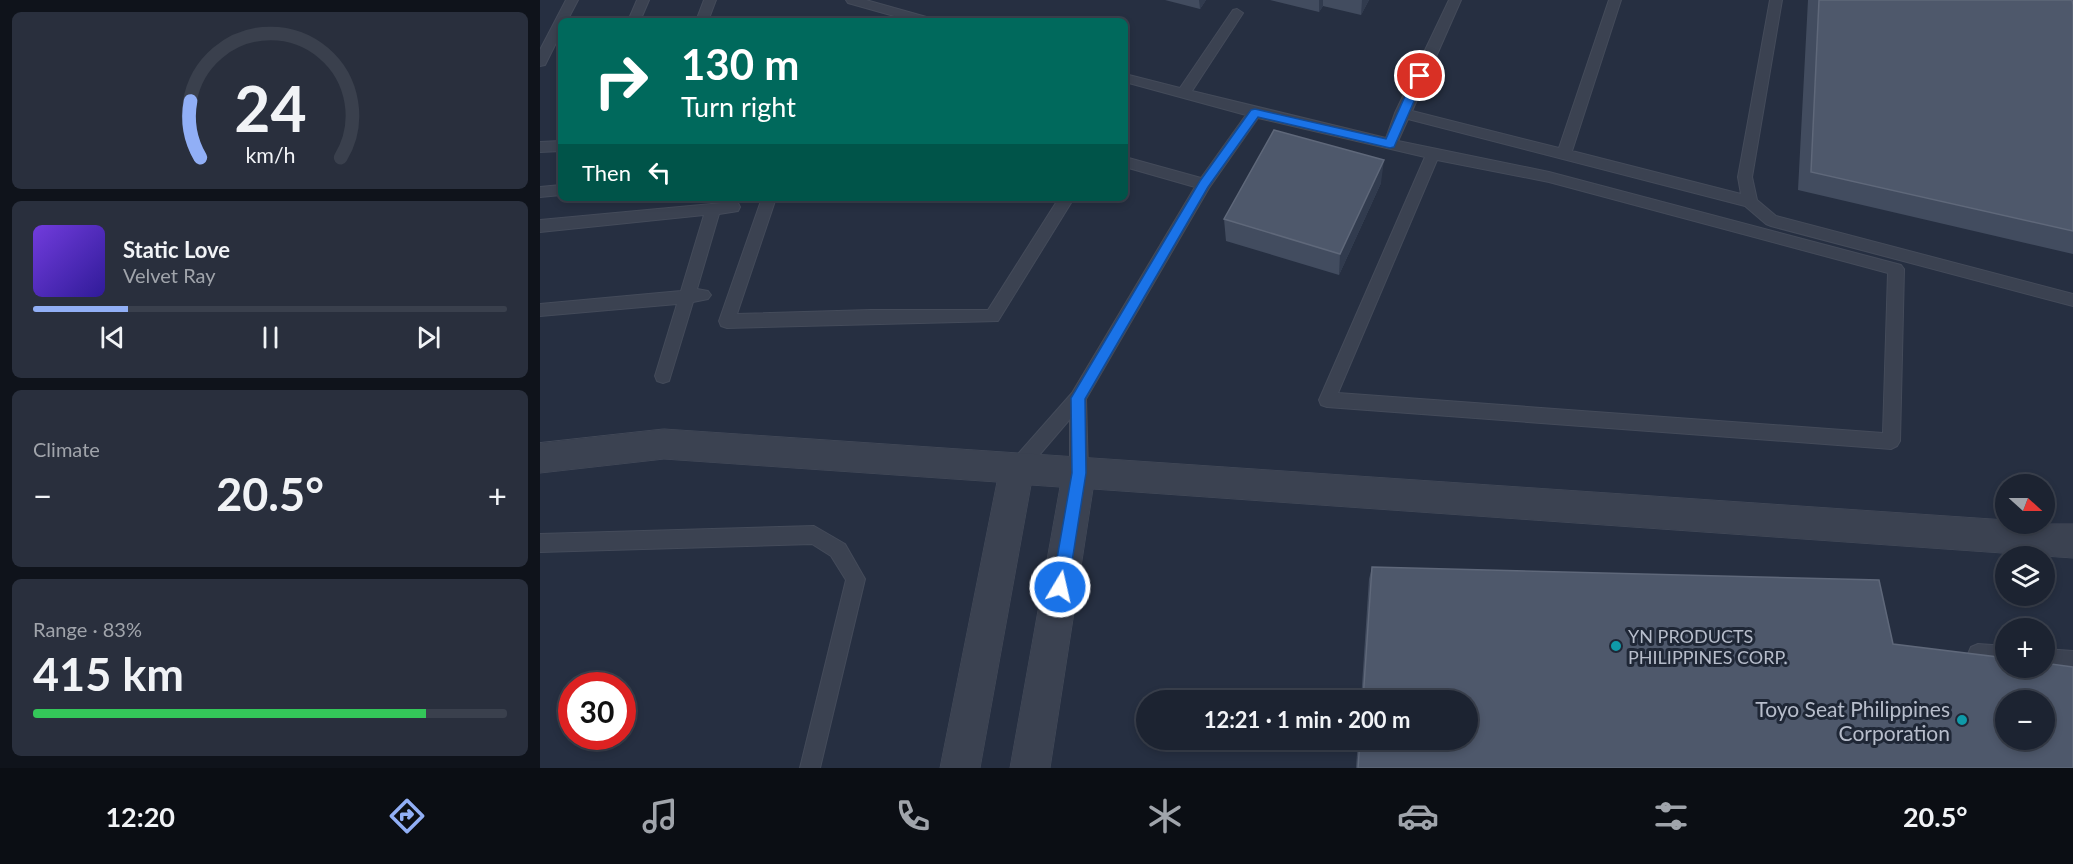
<!DOCTYPE html>
<html lang="en">
<head>
<meta charset="utf-8">
<style>
  :root { --surface:#1c2331; --page:#292f3d; --text:#f1f3f6; --muted:#a0a4ab; --line:#3a404d; --accent:#91aff6 }
  body { margin:0; font-family:Lato,sans-serif; background:var(--page); color:var(--text); height:100vh; display:flex; flex-direction:column; font-size:22px; white-space:nowrap }
  * { box-sizing:border-box; margin:0 }
  p { font-size:20px; color:var(--muted) }
  .icon { flex:none; width:33px; height:33px; fill:none; stroke:currentColor; stroke-width:2; stroke-linecap:round; stroke-linejoin:round }
  .map { position:relative; flex:1; overflow:hidden }
  .drawer { display:flex; flex-direction:column; gap:12px; padding:12px; background:#0f131b; width:540px }
  .drawer>* { flex:none }
  .guide { position:absolute; left:18px; top:18px; width:570px; height:183px; border-radius:9px; box-shadow:0 3px 9px #0003,0 0 0 2px var(--line); background:#00695c; color:#fff; overflow:hidden }
  .needle { width:39px; rotate:111deg }
  .controls { position:absolute; left:1455px; top:474px; display:grid; gap:12px }
  .controls a { display:grid; place-items:center; width:60px; height:60px; border-radius:50%; background:var(--surface); box-shadow:0 3px 9px #0003,0 0 0 2px var(--line); font-size:30px }
  .speed { position:absolute; left:18px; top:672px; display:flex; gap:12px; font-size:30px; font-weight:700; text-align:center }
  .speed>* { display:grid; place-content:center; width:78px; height:78px; border-radius:50%; background:var(--surface); box-shadow:0 3px 9px #0003,0 0 0 2px var(--line); line-height:1 }
  .speed .limit { border:9px solid #d22; background:#fff; color:#111 }
  .pin { position:absolute; display:grid; place-items:center; width:51px; height:51px; color:#fff; margin:-26px; border:3px solid #fff; border-radius:50%; box-shadow:0 2px 6px #0007 }
  .me { position:absolute; width:66px; margin:-33px; rotate:9deg; stroke-linejoin:round; filter:drop-shadow(0 0 4px #0008) }
  .turn { display:flex; align-items:center; gap:21px; height:126px; padding:0 24px; font-size:27px }
  .turn .icon { width:78px; height:78px; stroke-width:2.5 }
  .turn b { display:block; font-size:42px; line-height:51px }
  .then { display:flex; align-items:center; height:57px; padding:0 24px; background:#0003; gap:12px; font-size:22px }
  .big { font-size:45px; font-weight:700; line-height:1.1 }
  .drawer .tile { flex:1; display:flex; flex-direction:column; justify-content:center; gap:9px; min-width:0; padding:0 21px; border-radius:9px; background:var(--page) }
  .drawer .dial { align-items:center; gap:0 }
  .dial svg { height:156px; overflow:visible; fill:none; stroke:var(--line); stroke-width:7; stroke-linecap:round; text-anchor:middle }
  .dial text { fill:var(--text); stroke:none }
  .song { display:flex; align-items:center; gap:18px }
  .cover { width:72px; height:72px; border-radius:9px; background:linear-gradient(135deg,hsl(260 70% 55%),hsl(250 70% 35%)) }
  .played { height:6px; border-radius:3px; background:linear-gradient(90deg,var(--accent) 20%,var(--line) 20%) }
  .keys { display:flex; justify-content:space-around; direction:ltr }
  .heat { display:flex; justify-content:space-between; align-items:center; font-size:33px; direction:ltr }
  .charge { height:9px; border-radius:4px; background:linear-gradient(90deg,#34c759 83%,var(--line) 0) }
  .trip { position:absolute; left:596px; top:690px; width:342px; height:60px; border-radius:30px; background:var(--surface); box-shadow:0 3px 9px #0003,0 0 0 2px var(--line); font-weight:700; line-height:60px; text-align:center }
  .tabs { display:flex; height:96px; justify-content:space-around; align-items:center; background:#0b0e14; color:var(--muted) }
  .tabs .icon { width:42px; height:42px }
  .tabs .selected { color:var(--accent) }
  .tabs b { font-size:27px; color:var(--text) }
  main { display:flex; flex:1; min-height:0 }
  .map>svg:first-child { display:block }
</style>
</head>
<body>
<main>
<section class="drawer">
<div class="tile dial"><svg viewBox="0 0 100 80">
<path d="M14 69A42 42 0 1 1 86 69"/>
<path d="M14 69A42 42 0 0 1 9 40" stroke="#91aff6"/>
<text x="50" y="56" font-size="32" font-weight="700">24</text>
<text x="50" y="72" font-size="11">km/h</text>
</svg></div>
<div class="tile">
<div class="song"><i class="cover"></i><div><b>Static Love</b><p>Velvet Ray</p></div></div>
<div class="played"></div>
<div class="keys"><svg class="icon" aria-label="previous" viewBox="0 0 24 24"><path d="M18 5L8 12l10 7zM5 5v14"/></svg><svg class="icon" aria-label="pause" viewBox="0 0 24 24"><path d="M8 5v14M16 5v14"/></svg><svg class="icon" aria-label="next" viewBox="0 0 24 24"><path d="M6 5l10 7-10 7zM19 5v14"/></svg></div>
</div>
<div class="tile"><p>Climate</p>
<div class="heat"><a>−</a><b class="big">20.5°</b><a>+</a></div>
</div>
<div class="tile"><p>Range · 83%</p><b class="big">415 km</b><div class="charge"></div></div>
</section>
<div class="map">
<svg width="1533" height="768" viewBox="0 0 1533 768">
  <rect width="100%" height="100%" fill="#262f41"/>
  <g fill="none" stroke-linecap="round" stroke-linejoin="round">
    <g stroke="#444b5a" stroke-width="2">
      <path id="lane" d="M26,0H38L27,21H21V33L5,65L0,66V50Z
        M97,0H109L100,21H88Z
        M164,0H176L168,21H156Z
        M306,0H326L390,18L392,21H372L308,3Z
        M909,0H921L872,111L1019,148L1069,0H1081L1032,151L1201,194L1198,177L1230,0H1242L1212,177L1217,200L1236,216L1533,294V306L1231,226L1226,224L1205,206L868,119L858,141L1009,172L1361,265L1364,269L1360,441L1357,446L1351,449L787,407L781,405L779,400L885,157L718,118L669,188L546,399L548,473L545,479L539,481L533,479L530,473V419L483,474L477,476L471,474L468,468L471,462L532,393L655,187L585,167V157L661,178L706,115L585,82V74L640,88L693,10L697,9L703,13L652,91L846,138L855,113ZM897,160L1009,182L1348,273L1343,433L798,393Z
        M21,141V151L0,152V142Z
        M21,185V195L0,197V187Z
        M222,198H236L197,314L331,310H448L519,198H534L458,321L187,328L181,326L179,321Z
        M193,202L198,203L200,207L198,211L179,214L157,289L168,291L171,295L168,299L153,302L129,381L123,383L117,381L115,376L137,304L0,316V304L141,291L164,215L0,232V220Z
        M274,526L305,544L325,579L280,768H260L306,580L291,556L272,544L0,552V534Z
        M1438,644L1466,646V666L1438,664L1431,661L1428,654L1431,647Z
        M1504,649L1533,651V671L1501,668H1504Z"/>
    </g>
    <g stroke="#444b5a" stroke-width="1">
      <path id="street" d="M124,429L1466,520V524H1533V558L553,489L510,768H470L520,487L491,485L440,768H400L457,482L124,459L0,473V443Z"/>
    </g>
    <use href="#lane" fill="#3b4251" fill-rule="evenodd"/>
    <use href="#street" fill="#3b4251" fill-rule="evenodd"/>
  </g>
  <path fill="#424c5f" d="M625,0H666L660,9Z
    M730,0H829L821,15L783,6L779,12Z
    M1268,0H1532L1533,5V254L1258,190Z
    M841,183L799,275L686,241L684,219Z
    M832,567L1353,644L1533,768H816L818,740H927V700H821L829,579Z"/>
  <path fill="#313b4e" d="M659,0H666L660,9Z
    M779,0H783V6L779,12Z
    M822,0H829L821,15Z
    M844,160L841,183L799,275L800,254Z"/>
  <path fill="#4e586b" stroke="#5f687a" stroke-width="1.5" fill-rule="evenodd" d="M1279,0H1532L1533,5V231L1271,172Z
    M734,130L844,160L800,254L684,219Z
    M832,567L1339,580L1353,644L1466,658V668H1504V663L1533,667V768H818L820,740H927V700H823ZM1466,700H1504V740H1466Z"/>
  <path fill="#1a73e8" stroke="#114b97" stroke-width="1.5" d="M880,72L885,76L854,147L850,148L718,117L668,187L545,399L546,473L528,587L526,592L520,594L515,592L512,587L532,473L531,398L660,181L711,110L715,109L846,139L874,76Z"/>
  <g fill="#0f9aa8" stroke="#1f2736" stroke-width="2">
    <circle cx="1076" cy="646" r="6"/>
    <circle cx="1422" cy="720" r="6"/>
  </g>
  <g text-anchor="middle" dominant-baseline="central" stroke-width="6" stroke-linejoin="round" paint-order="stroke">
    <g font-size="18" fill="#b7bdcb" stroke="#1f2736" text-anchor="start">
      <text x="1088" y="636">YN PRODUCTS<tspan x="1088" dy="21">PHILIPPINES CORP.</tspan></text>
    </g>
    <g font-size="21" fill="#b7bdcb" stroke="#1f2736" text-anchor="end">
      <text x="1410" y="708">Toyo Seat Philippines<tspan x="1410" dy="24">Corporation</tspan></text>
    </g>
  </g>
</svg>
<div class="controls">
<a><svg class="needle" viewBox="-14 -14 28 28"><path d="M0-13l5 13h-10z" fill="#e53935"/><path d="M0 13l5-13h-10z" fill="#a0a4ab"/></svg></a>
<a><svg class="icon" aria-label="layers" viewBox="0 0 24 24"><path d="M12 4l9 5-9 5-9-5zM3 14l9 5 9-5"/></svg></a>
<a>+</a>
<a>−</a>
</div>
<div class="speed"><div class="limit">30</div></div>
<div class="pin" style="left:880px;top:76px;background:#d93025"><svg class="icon" aria-label="arrive" viewBox="0 0 24 24"><path d="M6 21V4h12l-3 4 3 4H6"/></svg></div>
<svg class="me" style="left:520px;top:587px" viewBox="-20 -20 40 40"><circle r="17" fill="#1a73e8" stroke="#fff" stroke-width="3"/><path d="M0-11L8 9 0 5-8 9z" fill="#fff"/></svg>
<div class="trip">12:21 · 1 min · 200 m</div>
<div class="guide">
<div class="turn"><svg class="icon" aria-label="right" viewBox="0 0 24 24"><path d="M7 20v-9h11M14 6l5 5-5 5"/></svg><div><b>130 m</b>Turn right</div></div>
<div class="then">Then<svg class="icon" aria-label="left" viewBox="0 0 24 24"><path d="M17 20v-9H6M10 6l-5 5 5 5"/></svg></div>
</div>
</div>
</main>
<nav class="tabs">
<b>12:20</b>
<svg class="icon selected" aria-label="directions" viewBox="0 0 24 24"><path d="M12 3l9 9-9 9-9-9zM9 14v-3h6M13 9l2 2-2 2"/></svg>
<svg class="icon" aria-label="music" viewBox="0 0 24 24"><path d="M9 18V5l10-2v13"/><circle cx="6" cy="18" r="3"/><circle cx="16" cy="16" r="3"/></svg>
<svg class="icon" aria-label="phone" viewBox="0 0 24 24"><path d="M5 4h4l2 5-3 2q2 4 5 5l2-3 5 2v4C11 20 4 13 5 4z"/></svg>
<svg class="icon" aria-label="climate" viewBox="0 0 24 24"><path d="M12 3v18M4 7l16 10M4 17L20 7"/></svg>
<svg class="icon" aria-label="car" viewBox="0 0 24 24"><path d="M5 17H2v-5l4-1 3-4h7l3 4 3 1v5h-3M9 17h6M6 11h13"/><circle cx="7" cy="17" r="2"/><circle cx="17" cy="17" r="2"/></svg>
<svg class="icon" aria-label="filters" viewBox="0 0 24 24"><path d="M4 7h16M4 17h16"/><circle cx="9" cy="7" r="2"/><circle cx="15" cy="17" r="2"/></svg>
<b>20.5°</b>
</nav>
</body>
</html>
